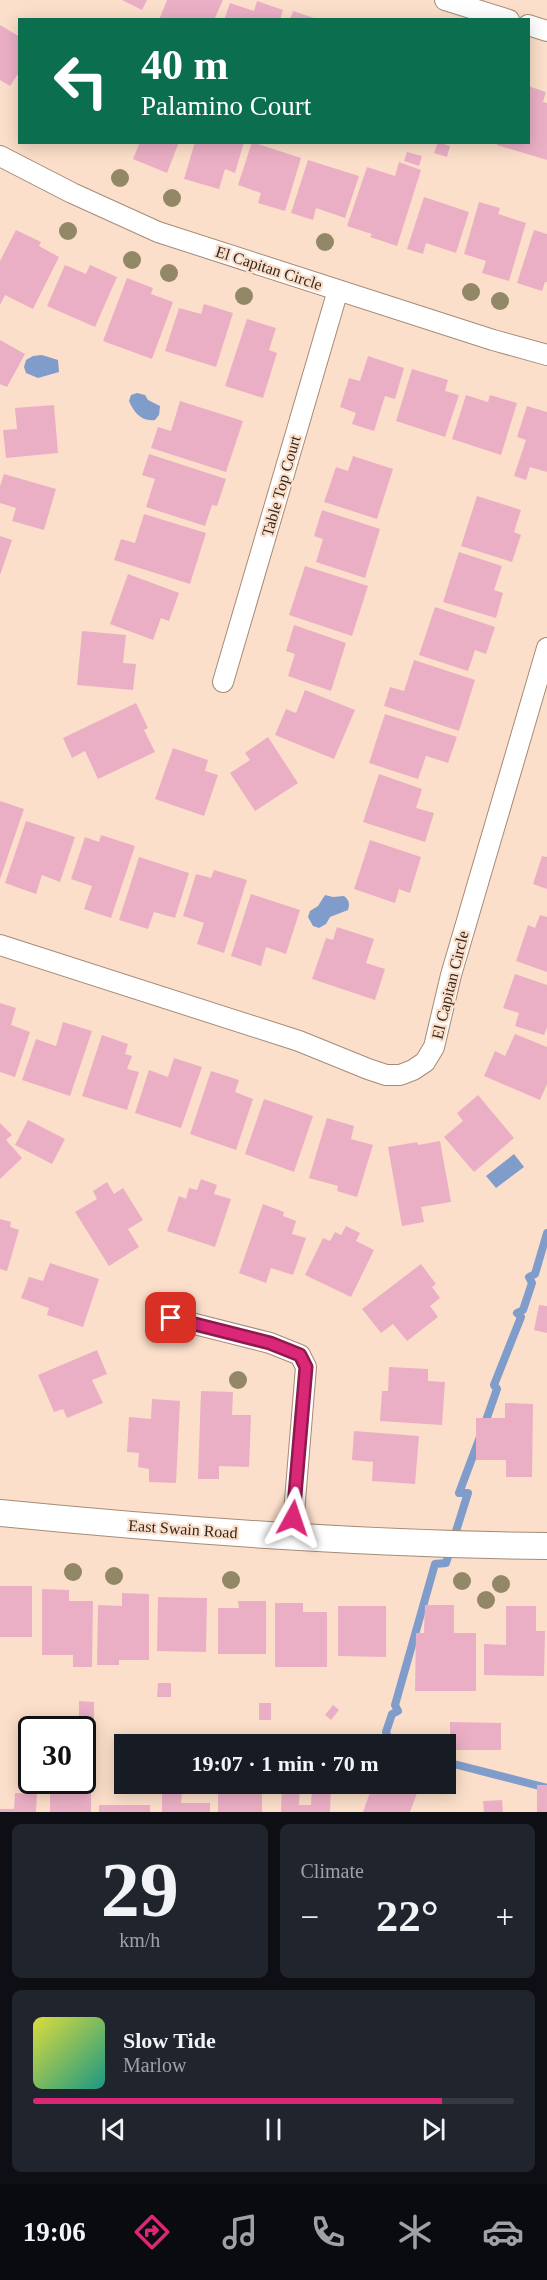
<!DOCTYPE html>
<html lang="en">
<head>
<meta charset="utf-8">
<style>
  :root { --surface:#171b24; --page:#20242c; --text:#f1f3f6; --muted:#9ea1a6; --line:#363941; --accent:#db2777 }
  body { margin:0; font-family:Georgia,serif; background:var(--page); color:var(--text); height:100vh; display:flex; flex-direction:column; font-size:22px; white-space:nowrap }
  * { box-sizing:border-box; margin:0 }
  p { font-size:20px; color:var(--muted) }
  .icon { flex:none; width:33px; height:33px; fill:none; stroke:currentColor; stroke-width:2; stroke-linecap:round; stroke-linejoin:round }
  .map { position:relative; height:1812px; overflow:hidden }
  .drawer { display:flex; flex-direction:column; gap:12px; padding:12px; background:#0d0f14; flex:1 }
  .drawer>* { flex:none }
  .banner { position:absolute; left:18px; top:18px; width:512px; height:126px; border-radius:0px; box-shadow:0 3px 15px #0003; background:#0b6e4f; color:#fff; overflow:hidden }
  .speed { position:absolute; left:18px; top:1716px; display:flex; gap:12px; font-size:30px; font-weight:700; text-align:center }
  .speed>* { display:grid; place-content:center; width:78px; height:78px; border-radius:50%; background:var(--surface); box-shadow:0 3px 15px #0003; line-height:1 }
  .speed .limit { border:3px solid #111; border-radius:9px; background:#fff; color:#111 }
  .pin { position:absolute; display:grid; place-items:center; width:51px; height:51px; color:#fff; margin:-26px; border-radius:12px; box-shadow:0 3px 9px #0006 }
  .me { position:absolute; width:66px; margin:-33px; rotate:5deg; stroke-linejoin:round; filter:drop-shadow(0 0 4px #0008) }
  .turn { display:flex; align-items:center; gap:21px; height:126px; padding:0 24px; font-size:27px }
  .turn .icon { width:78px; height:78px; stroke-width:2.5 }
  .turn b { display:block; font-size:42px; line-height:51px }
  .big { font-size:45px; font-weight:800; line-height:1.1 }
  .drawer .widget { flex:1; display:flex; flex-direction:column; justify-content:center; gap:9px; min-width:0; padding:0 21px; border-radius:9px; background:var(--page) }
  .drawer .dial { align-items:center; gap:0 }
  .dial b { font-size:78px; line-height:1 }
  .song { display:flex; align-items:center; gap:18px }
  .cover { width:72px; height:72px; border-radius:9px; background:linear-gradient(135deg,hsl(60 70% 55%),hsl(170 70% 35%)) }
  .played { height:6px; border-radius:3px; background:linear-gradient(90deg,var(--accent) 85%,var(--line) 85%) }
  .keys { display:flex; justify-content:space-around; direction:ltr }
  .heat { display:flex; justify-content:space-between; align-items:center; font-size:33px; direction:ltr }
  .drawer .tiles { flex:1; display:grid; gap:12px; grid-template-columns:1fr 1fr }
  .widget:last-child { grid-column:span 2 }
  .trip { position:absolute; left:114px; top:1734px; width:342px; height:60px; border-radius:0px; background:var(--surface); box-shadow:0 3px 15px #0003; font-weight:800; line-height:60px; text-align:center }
  .tabs { display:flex; height:96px; justify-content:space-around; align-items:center; background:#090b0e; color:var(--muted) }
  .tabs .icon { width:42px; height:42px }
  .tabs .current { color:var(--accent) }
  .tabs b { font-size:27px; color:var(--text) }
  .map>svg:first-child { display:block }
</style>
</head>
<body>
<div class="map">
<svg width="547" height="1812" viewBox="0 0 547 1812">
  <rect width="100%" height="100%" fill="#fbdfca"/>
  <path fill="#809cca" d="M42,355L58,360L59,372L38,378L26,373L24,367L26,360L33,356Z
    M137,393L145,395L148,400L160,406L159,415L155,420C141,422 134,412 129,401L131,395Z
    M325,895L333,897L344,896C349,900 350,903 348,910L330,917L326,924L319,928L313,926L308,917L310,911L318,906Z
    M514,1154L524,1167L496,1188L486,1176Z"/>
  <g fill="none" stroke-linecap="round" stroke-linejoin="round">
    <path stroke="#809cca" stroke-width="8" d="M484,1426L497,1389L494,1385L521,1317L517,1313L523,1310L532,1283L529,1277L535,1274L547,1233
      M390,1744L386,1732L392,1714L398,1711L395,1705L435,1564L446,1563L468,1493H459L480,1437
      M446,1762L547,1788"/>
  </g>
  <path fill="#ebafc5" d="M122,0H147L142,10Z
    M167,0H223L214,20H159Z
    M257,1L283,10L280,20H224L230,3L254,11Z
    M293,11L317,19V20H290Z
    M0,25L20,37V71L10,86L0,80Z
    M528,86L546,92L543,102L547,103V160L497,145V142H528Z
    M140,142H179L167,173L133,159Z
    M195,142H244L235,173L225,169L219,189L184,179Z
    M252,142L301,158L285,211L258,203L261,193L238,185Z
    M438,142L450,146L447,157L434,153Z
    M407,152L422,156L419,166L404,161Z
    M308,160L359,176L345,218L316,208L313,220L291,213Z
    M399,162L421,170L397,246L370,237L372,234L347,226L367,167L395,176Z
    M424,197L469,212L456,253L426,243L423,254L407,249Z
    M479,202L500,208L498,214L526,223L509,281L482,273L486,261L464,254Z
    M16,230L41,242L39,246L59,257L33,309L5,295L0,305V261Z
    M534,230L547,234V282H545L542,291L517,283Z
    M65,265L86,274L90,265L117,277L95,327L47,306Z
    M127,278L153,288L151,294L173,302L152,359L103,341Z
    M204,304L233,313L216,367L165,351L179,308L201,314Z
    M247,319L276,328L269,350L277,353L263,398L225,386Z
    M0,340L25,354L7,387L0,384Z
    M368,356L404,368L395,399L385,396L374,431L352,424L356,413L340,407L349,378L360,381Z
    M412,369L448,380L445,391L459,395L445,437L396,421Z
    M466,395L488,402L490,395L517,403L501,455L452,439Z
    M180,401L243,421L226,472L151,448L158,427L171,431Z
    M54,405L58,453L6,458L3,430L17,429L15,408Z
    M527,406L547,412V472L530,467L526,480L514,476L526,440L517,437Z
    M149,454L226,479L217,506L212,505L205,526L146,507L155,479L142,475Z
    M353,456L393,469L377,519L324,502L336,467L348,471Z
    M4,474L56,489L44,530L12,521L16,508L0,503V486Z
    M477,496L521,510L514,532L521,535L512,562L461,546Z
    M322,510L380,529L365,578L316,562L323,539L314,536Z
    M144,514L206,533L190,584L114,560L121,539L135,543Z
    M0,536L12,540L0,575Z
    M459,552L502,566L494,590L503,593L496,618L443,602Z
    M305,566L368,586L352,636L289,615Z
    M128,574L179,593L169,621L161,618L153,640L110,624Z
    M435,607L495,627L486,654L475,650L468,671L419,655Z
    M294,625L346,643L331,691L288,676L295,654L286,651Z
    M82,631L126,635L123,663L136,664L133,690L77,685Z
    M414,660L475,680L459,731L384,706L390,687L404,691Z
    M305,690L355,710L334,759L275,735L286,709L296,713Z
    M136,703L148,728L144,730L155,752L98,779L85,751L72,758L63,738Z
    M385,714L457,737L448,763L426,756L418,779L369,763Z
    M268,737L298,783L255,811L230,773L250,760L245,753Z
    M173,748L208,760L205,771L218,775L204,816L155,799Z
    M379,774L422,789L416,808L434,813L425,842L363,822Z
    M0,801L24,809L0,879Z
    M26,821L75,837L60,882L42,875L36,894L5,883Z
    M101,835L135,846L111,918L84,909L92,886L71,879L85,837L99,842Z
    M370,840L421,857L410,893L399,889L395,903L354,889Z
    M542,856L547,857V889L533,884Z
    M139,857L189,873L175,918L154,912L148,929L119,920Z
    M214,870L247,880L224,953L197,944L204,923L183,916L196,874L211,878Z
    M251,894L300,910L286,954L266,947L261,966L231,956Z
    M540,915L547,917V972L516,961L528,925L535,928Z
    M337,927L374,939L366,963L385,969L375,1000L312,979L326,938L333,940Z
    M515,974L547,985V1027L544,1035L515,1026L519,1013L503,1008Z
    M0,1003L16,1008L11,1025L30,1032L15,1077L0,1072Z
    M63,1022L92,1031L70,1096L22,1080L36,1039L56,1046Z
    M515,1034L547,1047V1084L540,1100L484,1076L495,1051L505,1056Z
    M102,1035L128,1044L125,1054L132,1056L127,1069L139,1072L127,1110L82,1096Z
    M174,1058L202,1067L181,1128L135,1113L149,1070L168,1077Z
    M211,1071L239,1080L235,1092L253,1099L236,1150L190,1134Z
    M478,1095L514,1138L474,1172L444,1137L463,1121L457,1113Z
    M264,1099L313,1116L294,1172L245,1154Z
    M327,1118L354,1126L351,1139L373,1145L357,1197L337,1191L338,1186L309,1178Z
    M28,1120L65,1139L52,1164L15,1145Z
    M0,1123L12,1135L6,1140L22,1158L0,1179Z
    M440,1141L451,1202L421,1207L424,1222L402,1226L388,1147L417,1142L418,1145Z
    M201,1179L217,1185L214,1194L231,1199L215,1247L167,1231L179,1196L186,1199L189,1188L197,1190Z
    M107,1182L114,1194L123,1188L143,1220L128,1229L139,1247L109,1266L75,1212L97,1199L93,1191Z
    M263,1204L284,1212L283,1216L296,1221L292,1234L306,1238L293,1275L271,1268L266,1283L239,1273Z
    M0,1219L11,1222L10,1227L19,1230L7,1271L0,1269Z
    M346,1226L360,1233L356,1241L374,1250L351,1297L305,1275L323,1238L330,1241L335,1232L341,1235Z
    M50,1263L99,1279L83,1327L47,1315L49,1308L21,1298L29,1277L43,1281Z
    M421,1264L436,1284L432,1287L440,1298L430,1306L438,1317L407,1341L393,1324L381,1333L362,1309Z
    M539,1305L547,1306V1333L534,1330Z
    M97,1350L107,1374L92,1380L103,1403L67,1418L63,1409L54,1412L38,1375Z
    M389,1367L428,1369V1381L445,1382L442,1425L380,1421L382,1391H388Z
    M201,1391L233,1392L232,1415H251L249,1467L219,1466V1479H198Z
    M152,1399L180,1401L176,1483L149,1482V1469L138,1467L139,1453L127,1452L129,1417L151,1419Z
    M505,1403L533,1404L532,1477H506V1460H476V1418H505Z
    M354,1431L419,1436L415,1484L372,1481L373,1462L352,1460Z
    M0,1586H32V1637H0Z
    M42,1589L69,1590V1601H93L92,1667H73V1655H42Z
    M122,1593L149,1594V1660H119V1665H97L98,1605L122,1606Z
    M158,1597L207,1598L206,1652L157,1651Z
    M238,1601H266V1654H218V1608H239Z
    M275,1603H303V1612H327V1667H275Z
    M425,1605H454V1633H476V1691H415L416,1633H424Z
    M338,1606H386V1657L338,1656Z
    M506,1606H536V1631H545L544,1676L484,1675V1644L506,1645Z
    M158,1683H171V1697H157Z
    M79,1701L94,1702V1720H79Z
    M259,1703H271V1720H259Z
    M333,1705L339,1710L331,1720L325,1715Z
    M450,1722L501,1723V1750H450Z
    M218,1784H262V1812H218Z
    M312,1784H331L330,1812H281L282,1786H300L299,1805H311Z
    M373,1784H405L419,1788L410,1812H363Z
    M537,1785H547V1812H537Z
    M50,1790H91V1812H50Z
    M162,1792L182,1793L181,1803H210V1812H162Z
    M15,1793L37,1794L36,1812H0V1809H14Z
    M502,1800L503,1812H484L483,1801Z
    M99,1805H150V1812H99Z"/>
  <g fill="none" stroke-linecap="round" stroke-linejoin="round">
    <g stroke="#a58b77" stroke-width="22">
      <path id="minor" d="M445,0L509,20
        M528,25L547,31
        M0,156L72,193L158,232L493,340L547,355
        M223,682L338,290
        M0,945L299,1041L368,1069L386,1075H400L413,1070L425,1062L434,1047L451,975L547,648
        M171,1318L270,1343L300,1355L306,1367L292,1537"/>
    </g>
    <g stroke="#a58b77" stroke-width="28">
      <path id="tertiary" d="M0,1513C182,1531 364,1544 547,1546"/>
    </g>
    <use href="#minor" stroke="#fff" stroke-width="20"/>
    <use href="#tertiary" stroke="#fff" stroke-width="26"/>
  </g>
  <g fill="#928867">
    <circle cx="120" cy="178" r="9"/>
    <circle cx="172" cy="198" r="9"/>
    <circle cx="68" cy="231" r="9"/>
    <circle cx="325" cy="242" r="9"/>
    <circle cx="132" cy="260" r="9"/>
    <circle cx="169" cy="273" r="9"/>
    <circle cx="471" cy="292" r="9"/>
    <circle cx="244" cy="296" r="9"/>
    <circle cx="500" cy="301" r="9"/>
    <circle cx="238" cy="1380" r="9"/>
    <circle cx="73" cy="1572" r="9"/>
    <circle cx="114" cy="1576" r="9"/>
    <circle cx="231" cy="1580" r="9"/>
    <circle cx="462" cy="1581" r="9"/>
    <circle cx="501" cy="1584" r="9"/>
    <circle cx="486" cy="1600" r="9"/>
  </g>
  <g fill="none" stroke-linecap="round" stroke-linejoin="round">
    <g stroke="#8e194d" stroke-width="15">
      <path id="route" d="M171,1318L270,1343L300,1355L306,1367L293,1518"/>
    </g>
    <use href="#route" stroke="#db2777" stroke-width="10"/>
  </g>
  <g text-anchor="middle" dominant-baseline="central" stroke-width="4.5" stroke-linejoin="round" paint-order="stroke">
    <g font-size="16" fill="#322820" stroke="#fbdfca">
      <text transform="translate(269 268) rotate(18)">El Capitan Circle</text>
      <text transform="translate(281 486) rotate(-74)">Table Top Court</text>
      <text transform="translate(450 985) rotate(-76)">El Capitan Circle</text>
      <text transform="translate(183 1529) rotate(4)">East Swain Road</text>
    </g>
  </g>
</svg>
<div class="speed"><div class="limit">30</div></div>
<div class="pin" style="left:171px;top:1318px;background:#d93025"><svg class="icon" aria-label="arrive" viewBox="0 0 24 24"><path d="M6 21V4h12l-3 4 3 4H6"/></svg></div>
<svg class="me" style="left:293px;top:1518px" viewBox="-20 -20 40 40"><path d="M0-17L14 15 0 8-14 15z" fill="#db2777" stroke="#fff" stroke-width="4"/></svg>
<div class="trip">19:07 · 1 min · 70 m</div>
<div class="banner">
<div class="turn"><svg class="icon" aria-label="left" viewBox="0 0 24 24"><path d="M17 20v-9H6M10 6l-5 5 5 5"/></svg><div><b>40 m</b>Palamino Court</div></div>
</div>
</div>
<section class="drawer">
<div class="tiles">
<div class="widget dial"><b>29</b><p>km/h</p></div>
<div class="widget"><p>Climate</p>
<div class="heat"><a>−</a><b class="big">22°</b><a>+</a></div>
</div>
<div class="widget">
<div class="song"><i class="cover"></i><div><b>Slow Tide</b><p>Marlow</p></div></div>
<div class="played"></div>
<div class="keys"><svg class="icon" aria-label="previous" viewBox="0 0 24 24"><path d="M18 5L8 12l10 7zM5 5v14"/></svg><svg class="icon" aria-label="pause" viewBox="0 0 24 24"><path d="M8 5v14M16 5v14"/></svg><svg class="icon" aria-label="next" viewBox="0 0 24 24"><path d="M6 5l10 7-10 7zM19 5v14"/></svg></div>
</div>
</div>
</section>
<nav class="tabs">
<b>19:06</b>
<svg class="icon current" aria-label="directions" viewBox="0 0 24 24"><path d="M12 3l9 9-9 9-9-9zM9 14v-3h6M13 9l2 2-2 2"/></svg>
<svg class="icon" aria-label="music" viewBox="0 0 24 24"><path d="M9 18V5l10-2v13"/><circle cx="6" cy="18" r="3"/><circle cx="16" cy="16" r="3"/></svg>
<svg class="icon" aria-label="phone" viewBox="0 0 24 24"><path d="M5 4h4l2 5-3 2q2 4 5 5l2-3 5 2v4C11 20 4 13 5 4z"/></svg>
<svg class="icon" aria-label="climate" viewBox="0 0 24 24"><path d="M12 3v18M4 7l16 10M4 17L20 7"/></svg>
<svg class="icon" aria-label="car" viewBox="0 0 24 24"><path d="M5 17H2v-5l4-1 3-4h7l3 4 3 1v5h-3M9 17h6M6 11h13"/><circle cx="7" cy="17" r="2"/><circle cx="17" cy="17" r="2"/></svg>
</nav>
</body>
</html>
